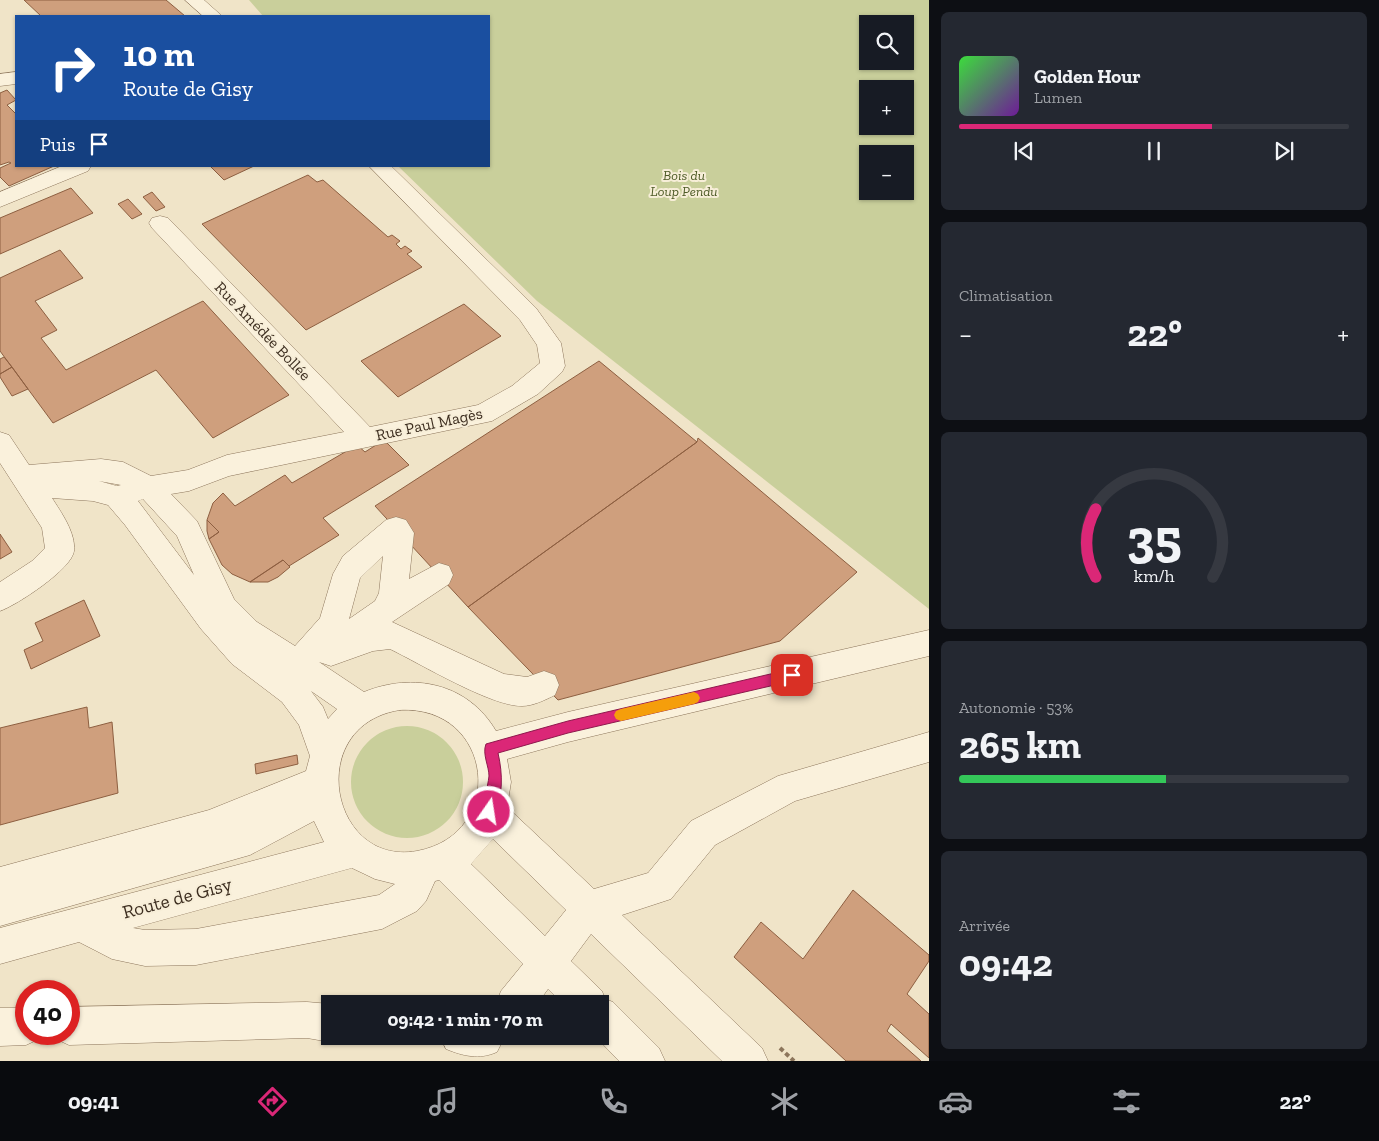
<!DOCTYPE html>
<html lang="fr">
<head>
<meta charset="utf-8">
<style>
  :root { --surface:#171b24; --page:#242831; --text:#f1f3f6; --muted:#9ea1a6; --line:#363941; --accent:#db2777 }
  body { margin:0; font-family:"Zilla Slab",serif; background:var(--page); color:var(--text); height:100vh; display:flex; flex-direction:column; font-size:19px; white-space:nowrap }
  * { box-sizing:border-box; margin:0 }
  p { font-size:16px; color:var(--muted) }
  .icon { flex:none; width:28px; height:28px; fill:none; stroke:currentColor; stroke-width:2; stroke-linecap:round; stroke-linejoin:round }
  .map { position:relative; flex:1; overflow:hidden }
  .drawer { display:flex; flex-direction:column; gap:12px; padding:12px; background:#0d0f14; width:450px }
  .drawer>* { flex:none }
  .guide { position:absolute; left:15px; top:15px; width:475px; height:152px; border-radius:0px; box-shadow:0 1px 4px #0004; background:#1a4fa0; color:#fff; overflow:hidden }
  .fabs { position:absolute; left:859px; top:15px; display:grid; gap:10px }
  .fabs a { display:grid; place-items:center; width:55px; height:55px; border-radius:0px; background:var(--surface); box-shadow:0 1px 4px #0004; font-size:25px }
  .speed { position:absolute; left:15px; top:980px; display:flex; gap:10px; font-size:25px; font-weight:700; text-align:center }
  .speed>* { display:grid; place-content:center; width:65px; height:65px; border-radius:50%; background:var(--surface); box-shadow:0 1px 4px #0004; line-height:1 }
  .speed .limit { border:8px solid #d22; background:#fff; color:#111 }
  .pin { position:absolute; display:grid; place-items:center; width:42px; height:42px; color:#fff; margin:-21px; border-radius:10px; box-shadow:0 2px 8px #0006 }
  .me { position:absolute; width:55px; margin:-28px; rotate:13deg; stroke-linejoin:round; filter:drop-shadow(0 0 4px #0008) }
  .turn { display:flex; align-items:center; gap:18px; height:105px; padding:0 25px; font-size:22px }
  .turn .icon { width:65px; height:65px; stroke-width:2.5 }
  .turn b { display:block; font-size:35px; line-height:42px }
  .then { display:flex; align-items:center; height:48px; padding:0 25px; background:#0003; gap:10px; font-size:19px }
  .big { font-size:38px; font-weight:800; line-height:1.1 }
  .drawer .tile { flex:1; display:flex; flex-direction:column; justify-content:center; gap:8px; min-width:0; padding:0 18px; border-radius:8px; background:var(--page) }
  .drawer .dial { align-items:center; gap:0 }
  .dial svg { height:130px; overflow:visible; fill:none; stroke:var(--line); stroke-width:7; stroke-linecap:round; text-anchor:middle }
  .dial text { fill:var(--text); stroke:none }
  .song { display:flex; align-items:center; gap:15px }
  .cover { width:60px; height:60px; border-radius:8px; background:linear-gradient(135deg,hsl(120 70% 55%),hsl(280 70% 35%)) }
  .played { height:5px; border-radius:2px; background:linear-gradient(90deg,var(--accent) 65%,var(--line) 65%) }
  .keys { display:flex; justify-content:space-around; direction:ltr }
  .heat { display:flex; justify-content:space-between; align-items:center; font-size:28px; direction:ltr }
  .charge { height:8px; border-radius:4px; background:linear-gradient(90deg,#34c759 53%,var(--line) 0) }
  .trip { position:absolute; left:321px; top:995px; width:288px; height:50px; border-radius:0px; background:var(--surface); box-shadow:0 1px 4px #0004; font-weight:800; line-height:50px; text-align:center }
  .tab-bar { display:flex; height:80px; justify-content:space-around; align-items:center; background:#090b0e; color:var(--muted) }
  .tab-bar .icon { width:35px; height:35px }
  .tab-bar .current { color:var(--accent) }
  .tab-bar b { font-size:22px; color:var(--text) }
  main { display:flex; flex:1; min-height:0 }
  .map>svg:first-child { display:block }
</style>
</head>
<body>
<main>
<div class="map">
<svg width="929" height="1061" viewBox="0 0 929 1061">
  <rect width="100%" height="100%" fill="#f0e4c8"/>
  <path fill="#c9cf9b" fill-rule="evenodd" d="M249,0H929V609L537,301L398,166H489V16H263ZM868,24H905V61H868ZM868,89H905V126H868ZM868,154H905V191H868Z
    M351 782a56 56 0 1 1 112 0a56 56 0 1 1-112 0Z"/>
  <path fill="#cf9f7d" stroke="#8d5f41" d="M24,0H166L185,16H41Z
    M7,90L16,100L7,105L16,114V166H54L9,186L0,177V168L11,163L9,162L0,165V93Z
    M210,166H254L224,180Z
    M308,175L317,182L323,180L388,237L392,235L400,241L396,244L401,249L405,246L412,251L407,254L422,267L306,330L202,224Z
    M71,188L93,213L0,254V218Z
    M152,192L165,207L156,211L143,197Z
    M128,199L142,214L132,219L118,204Z
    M60,250L83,278L35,301L57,330L41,338L66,370L203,301L289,395L213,438L156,370L53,423L0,351V278Z
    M464,304L501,336L398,397L361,361Z
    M4,357L12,367L0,374V359Z
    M599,361L697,442L468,607L375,506Z
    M12,367L28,389L12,396L0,377V374Z
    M698,438L857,572L780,641L558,700L468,607L697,442Z
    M384,440L409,465L323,518L339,535L289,566L283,560L250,582L232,574L222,565L209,539L219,532L207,520L213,503L223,493L235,506L285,475L292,483L357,445L365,452Z
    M207,520L219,532L209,539L207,531Z
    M0,534L12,552L0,559Z
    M283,560L290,567L278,577L268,582H250Z
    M84,600L100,636L31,669L24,650L43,641L35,623Z
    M87,707L89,728L112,722L118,793L0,825V728Z
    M297,755L298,764L256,774L255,764Z
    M853,890L929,955V961L907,994L929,1014V1058L891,1024L887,1031L921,1061H846L734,957L761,922L803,959Z"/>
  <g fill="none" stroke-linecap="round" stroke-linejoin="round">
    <g stroke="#8d765c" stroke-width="1">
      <path id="minor" d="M185,0H204L222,16H203Z
        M16,72V84L0,86V74Z
        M62,166H91L88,171L0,207V192Z
        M369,166H391L536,308L561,343L565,366L562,372L538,394L492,421L229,476L189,491L171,494L197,521L234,599L257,622L295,646L320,618L333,574L343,556L386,520L396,517L406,520L414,533L409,579L439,563L449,566L453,575L449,584L392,622L504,674L527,677L544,671L555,675L559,685L555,695C545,700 533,706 522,706C492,707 419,663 390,649L373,651L331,666L319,662L364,692C413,672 468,683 496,731L568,712L929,630V656L568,742L507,759L511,782L507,807L594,889L648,873L691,821L778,776L929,732V762L795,801L715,845L671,899L622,915L762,1048L768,1061H722L591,934L571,961L602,991L605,999L613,1002L659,1048L665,1061H619L595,1036H600V1004H563L548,989L537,1004H496L501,991L523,964L439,880L435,881L426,901L417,911L382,929L196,965L145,966L112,959L79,942L0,964V928L324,842L314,821L250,855L0,926V867L209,810L306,771L310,756L299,725L282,702L232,664L201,629L125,525L108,505L93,501L52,498C61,512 76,533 74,551C72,569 17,605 0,611V582L32,561L45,548L42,528L0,463V432L9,435L29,465L101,459L123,462L151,476L188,470L227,455L344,432L152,228L149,223L152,218L160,216L168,218L370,427L478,405L512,386L540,363L537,345L520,320ZM99,481L121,485L117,486ZM143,499L177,536L194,575L138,501ZM383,556L379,593L375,601L349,619L360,578ZM311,691L337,709L328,719L323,707ZM400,710C494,705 508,834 417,851C330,867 303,725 400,710ZM493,839L566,910L545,936L471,864ZM352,868L375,879L395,884L379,895L196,929L145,930L133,928Z
        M307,1002L330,1004V1036H343L330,1042L307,1038L69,1045L56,1039L54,1034H69V1007Z
        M0,1008H26V1034H41L39,1039L26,1045L0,1046Z
        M440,1036H505L497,1052C479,1060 463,1056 446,1049Z"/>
    </g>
    <path stroke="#8d765c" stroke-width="4" stroke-dasharray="4.5 3" stroke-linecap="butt" d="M780,1048L794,1061"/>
    <use href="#minor" fill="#faf1dc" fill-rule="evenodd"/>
  </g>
  <path fill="#db2777" stroke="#8e194d" d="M792,669L796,671L798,675L796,679L792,681L568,733L498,753C503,775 503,795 494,817L489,819L485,817C481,809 488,787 489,776C489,766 482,754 486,744L568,721Z"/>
  <path fill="#f59e0b" d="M694,692L698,694L700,698L698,702L694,704L621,721L616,719L614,715L616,711L621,709Z"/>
  <g text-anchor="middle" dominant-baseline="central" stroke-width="4" stroke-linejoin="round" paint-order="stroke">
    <g font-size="14" font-style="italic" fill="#4d5a26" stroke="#f7eed8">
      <text x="684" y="175">Bois du<tspan x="684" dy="16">Loup Pendu</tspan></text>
    </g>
    <g font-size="16" fill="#3d2e20" stroke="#f7eed8">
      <text transform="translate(263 331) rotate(46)">Rue Amédée Bollée</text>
      <text transform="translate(429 424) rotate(-12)">Rue Paul Magès</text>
    </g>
    <g font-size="19" fill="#3d2e20" stroke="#f7eed8">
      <text transform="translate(177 898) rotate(-15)">Route de Gisy</text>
    </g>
  </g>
</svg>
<div class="fabs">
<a><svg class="icon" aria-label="search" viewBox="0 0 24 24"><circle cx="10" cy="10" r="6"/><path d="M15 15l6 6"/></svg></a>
<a>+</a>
<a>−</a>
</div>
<div class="speed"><div class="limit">40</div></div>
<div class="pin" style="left:792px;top:675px;background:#d93025"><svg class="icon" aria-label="arrive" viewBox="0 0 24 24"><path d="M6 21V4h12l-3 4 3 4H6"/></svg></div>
<svg class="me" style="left:489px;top:812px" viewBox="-20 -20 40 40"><circle r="17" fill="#db2777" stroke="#fff" stroke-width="3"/><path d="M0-11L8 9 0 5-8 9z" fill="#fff"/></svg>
<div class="trip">09:42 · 1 min · 70 m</div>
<div class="guide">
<div class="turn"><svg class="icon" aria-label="right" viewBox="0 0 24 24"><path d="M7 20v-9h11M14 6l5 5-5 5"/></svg><div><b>10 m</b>Route de Gisy</div></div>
<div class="then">Puis<svg class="icon" aria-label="arrive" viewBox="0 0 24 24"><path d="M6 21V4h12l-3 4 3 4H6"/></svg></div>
</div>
</div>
<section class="drawer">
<div class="tile">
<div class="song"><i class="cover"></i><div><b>Golden Hour</b><p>Lumen</p></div></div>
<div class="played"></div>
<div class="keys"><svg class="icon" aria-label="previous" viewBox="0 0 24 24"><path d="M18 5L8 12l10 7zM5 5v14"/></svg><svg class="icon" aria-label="pause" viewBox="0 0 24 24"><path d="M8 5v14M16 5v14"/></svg><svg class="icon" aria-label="next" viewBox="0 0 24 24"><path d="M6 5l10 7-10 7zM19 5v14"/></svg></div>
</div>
<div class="tile"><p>Climatisation</p>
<div class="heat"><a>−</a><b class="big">22°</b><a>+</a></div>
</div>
<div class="tile dial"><svg viewBox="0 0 100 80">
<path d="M14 69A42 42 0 1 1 86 69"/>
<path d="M14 69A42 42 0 0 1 14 27" stroke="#db2777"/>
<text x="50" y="56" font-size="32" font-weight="700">35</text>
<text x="50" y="72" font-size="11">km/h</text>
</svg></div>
<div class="tile"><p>Autonomie · 53%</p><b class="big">265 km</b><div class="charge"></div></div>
<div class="tile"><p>Arrivée</p><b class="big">09:42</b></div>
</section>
</main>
<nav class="tab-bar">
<b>09:41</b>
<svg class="icon current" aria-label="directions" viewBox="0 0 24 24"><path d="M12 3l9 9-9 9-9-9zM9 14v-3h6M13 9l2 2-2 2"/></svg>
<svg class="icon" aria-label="music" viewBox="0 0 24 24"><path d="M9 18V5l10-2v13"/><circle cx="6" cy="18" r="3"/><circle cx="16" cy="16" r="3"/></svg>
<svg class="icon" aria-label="phone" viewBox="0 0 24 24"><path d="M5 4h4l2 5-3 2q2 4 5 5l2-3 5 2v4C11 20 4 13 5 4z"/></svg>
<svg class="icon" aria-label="climate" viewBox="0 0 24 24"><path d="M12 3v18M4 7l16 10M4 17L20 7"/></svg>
<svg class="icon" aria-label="car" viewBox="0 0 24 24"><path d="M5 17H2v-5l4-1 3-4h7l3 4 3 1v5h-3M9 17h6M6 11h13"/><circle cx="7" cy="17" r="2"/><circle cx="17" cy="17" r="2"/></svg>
<svg class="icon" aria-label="filters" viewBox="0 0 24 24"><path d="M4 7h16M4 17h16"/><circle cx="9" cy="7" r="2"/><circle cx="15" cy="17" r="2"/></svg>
<b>22°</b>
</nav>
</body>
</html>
